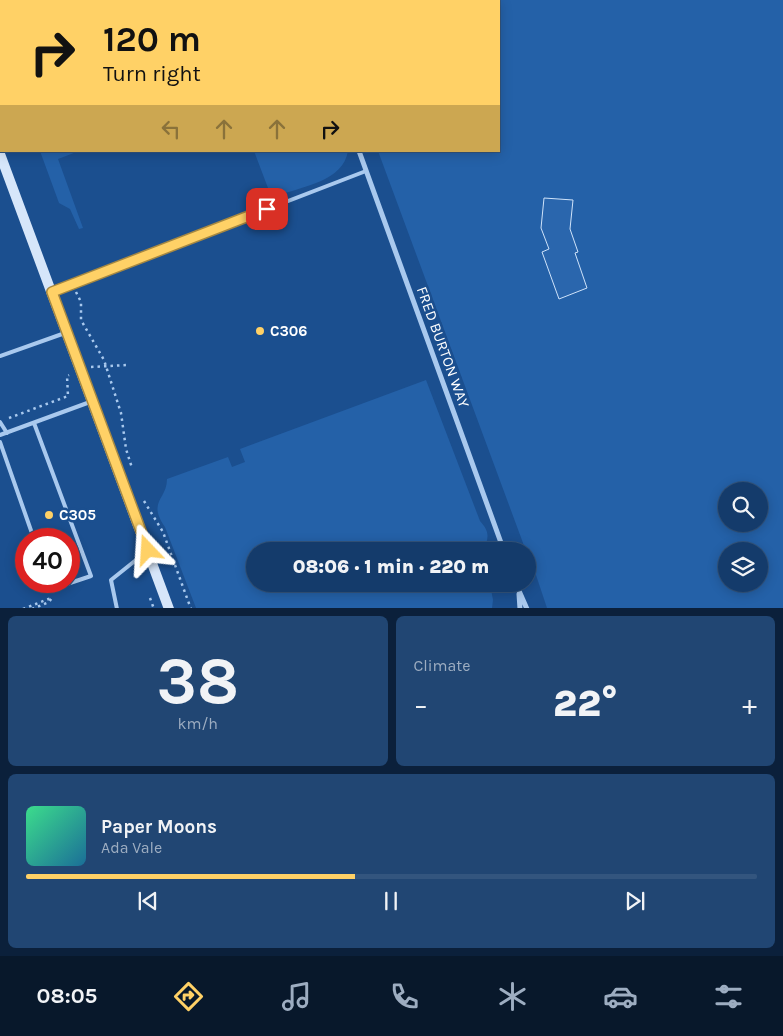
<!DOCTYPE html>
<html lang="en">
<head>
<meta charset="utf-8">
<style>
  :root { --surface:#143b6b; --page:#214673; --text:#f1f3f6; --muted:#9dadc1; --line:#33557e; --accent:#ffd166 }
  body { margin:0; font-family:Karla,sans-serif; background:var(--page); color:var(--text); height:100vh; display:flex; flex-direction:column; font-size:19px; white-space:nowrap }
  * { box-sizing:border-box; margin:0 }
  p { font-size:16px; color:var(--muted) }
  .icon { flex:none; width:28px; height:28px; fill:none; stroke:currentColor; stroke-width:2; stroke-linecap:round; stroke-linejoin:round }
  .map { position:relative; height:608px; overflow:hidden }
  .sheet { display:flex; flex-direction:column; gap:8px; padding:8px; background:#0b203b; flex:1 }
  .sheet>* { flex:none }
  .guide { position:absolute; left:0px; top:0px; width:500px; height:152px; box-shadow:0 2px 12px #0003,0 0 0 1px var(--line); background:#ffd166; color:#111; overflow:hidden }
  .tools { position:absolute; left:718px; top:482px; display:grid; gap:10px }
  .tools a { display:grid; place-items:center; width:50px; height:50px; border-radius:50%; background:var(--surface); box-shadow:0 2px 12px #0003,0 0 0 1px var(--line); font-size:25px }
  .speed { position:absolute; left:15px; top:528px; display:flex; gap:10px; font-size:25px; font-weight:700; text-align:center }
  .speed>* { display:grid; place-content:center; width:65px; height:65px; border-radius:50%; background:var(--surface); box-shadow:0 2px 12px #0003,0 0 0 1px var(--line); line-height:1 }
  .speed .limit { border:8px solid #d22; background:#fff; color:#111 }
  .pin { position:absolute; display:grid; place-items:center; width:42px; height:42px; color:#fff; margin:-21px; border-radius:10px; box-shadow:0 2px 8px #0006 }
  .me { position:absolute; width:55px; margin:-28px; rotate:340deg; stroke-linejoin:round; filter:drop-shadow(0 0 4px #0008) }
  .turn { display:flex; align-items:center; gap:18px; height:105px; padding:0 20px; font-size:22px }
  .turn .icon { width:65px; height:65px; stroke-width:2.5 }
  .turn b { display:block; font-size:35px; line-height:42px }
  .lanes { display:flex; align-items:center; height:48px; padding:0 20px; background:#0003; justify-content:center; gap:25px; direction:ltr }
  .lanes .off { opacity:.35 }
  .big { font-size:38px; font-weight:800; line-height:1.1 }
  .sheet .tile { flex:1; display:flex; flex-direction:column; justify-content:center; gap:8px; min-width:0; padding:0 18px; border-radius:8px; background:var(--page) }
  .sheet .dial { align-items:center; gap:0 }
  .dial b { font-size:65px; line-height:1 }
  .song { display:flex; align-items:center; gap:15px }
  .cover { width:60px; height:60px; border-radius:8px; background:linear-gradient(135deg,hsl(150 70% 55%),hsl(200 70% 35%)) }
  .played { height:5px; border-radius:2px; background:linear-gradient(90deg,var(--accent) 45%,var(--line) 45%) }
  .keys { display:flex; justify-content:space-around; direction:ltr }
  .heat { display:flex; justify-content:space-between; align-items:center; font-size:28px; direction:ltr }
  .sheet .tiles { flex:1; display:grid; gap:8px; grid-template-columns:1fr 1fr }
  .tile:last-child { grid-column:span 2 }
  .trip { position:absolute; left:246px; top:542px; width:290px; height:50px; border-radius:25px; background:var(--surface); box-shadow:0 2px 12px #0003,0 0 0 1px var(--line); font-weight:800; line-height:50px; text-align:center }
  .tab-bar { display:flex; height:80px; justify-content:space-around; align-items:center; background:#08182b; color:var(--muted) }
  .tab-bar .icon { width:35px; height:35px }
  .tab-bar .active { color:var(--accent) }
  .tab-bar b { font-size:22px; color:var(--text) }
  .map>svg:first-child { display:block }
</style>
</head>
<body>
<div class="map">
<svg width="783" height="609" viewBox="0 0 783 609">
  <rect width="100%" height="100%" fill="#1b4f8f"/>
  <path fill="#2461a8" fill-rule="evenodd" d="M0,0H292L293,1H1L0,82Z
    M322,0H783V608H547L528,551H526L378,151H499V1ZM726,491H759V524H726ZM726,551H759V584H726Z
    M40,151H79L58,159L83,228L79,229L70,209L59,203Z
    M254,151H348C343,181 304,186 280,195L271,192L268,188Z
    M426,380L480,521C490,532 489,538 483,551H255V584H490L493,600L492,608H196L165,527C147,501 167,500 167,479L228,457L232,467L245,462L240,449Z"/>
  <path fill="#2a66ad" stroke="#cfe3fa" d="M544,198L573,200L570,229L578,252L575,253L587,288L559,299L542,252L549,249L541,228Z"/>
  <g fill="none" stroke-linecap="round" stroke-linejoin="round">
    <path stroke="#a9c9ee" stroke-width="2.5" stroke-dasharray="2.5 4" stroke-linecap="butt" d="M76,292L81,302V320L104,360L121,413L126,449L132,468
      M91,367L127,365
      M9,418L68,396L67,376L69,375
      M144,501L163,532L191,609
      M150,598L154,609
      M23,609L51,598
      M32,609L49,602L52,598"/>
    <path stroke="#a9c9ee" stroke-width="4" d="M52,292L366,171
      M0,356L65,333
      M0,422L7,433
      M34,423L91,576L52,589L49,581
      M0,435L90,402
      M0,442L34,539
      M117,609L111,580L146,552"/>
    <path stroke="#a9c9ee" stroke-width="5" d="M304,0V1
      M359,151L504,551
      M516,584L527,609
      M519,594L520,609"/>
    <path stroke="#d6e6fa" stroke-width="10" d="M0,154L169,609"/>
  </g>
  <g fill="none" stroke-linecap="round" stroke-linejoin="round">
    <g stroke="#a68842" stroke-width="12">
      <path id="route" d="M148,550L52,292L267,209"/>
    </g>
    <use href="#route" stroke="#ffd166" stroke-width="9"/>
  </g>
  <g fill="#ffd166" stroke="#1b4f8f" stroke-width="2">
    <circle cx="260" cy="331" r="5"/>
    <circle cx="49" cy="515" r="5"/>
  </g>
  <g text-anchor="middle" dominant-baseline="central" stroke-width="5" stroke-linejoin="round" paint-order="stroke">
    <g font-size="15" font-weight="bold" fill="#fff" stroke="#1b4f8f" text-anchor="start">
      <text x="270" y="331">C306</text>
      <text x="59" y="515">C305</text>
    </g>
    <g font-size="15" fill="#fff" stroke="#1b4f8f">
      <text transform="translate(443 347) rotate(70)">FRED BURTON WAY</text>
    </g>
  </g>
</svg>
<div class="tools">
<a><svg class="icon" aria-label="search" viewBox="0 0 24 24"><circle cx="10" cy="10" r="6"/><path d="M15 15l6 6"/></svg></a>
<a><svg class="icon" aria-label="layers" viewBox="0 0 24 24"><path d="M12 4l9 5-9 5-9-5zM3 14l9 5 9-5"/></svg></a>
</div>
<div class="speed"><div class="limit">40</div></div>
<div class="pin" style="left:267px;top:209px;background:#d93025"><svg class="icon" aria-label="arrive" viewBox="0 0 24 24"><path d="M6 21V4h12l-3 4 3 4H6"/></svg></div>
<svg class="me" style="left:148px;top:550px" viewBox="-20 -20 40 40"><path d="M0-17L14 15 0 8-14 15z" fill="#ffd166" stroke="#fff" stroke-width="4"/></svg>
<div class="trip">08:06 · 1 min · 220 m</div>
<div class="guide">
<div class="turn"><svg class="icon" aria-label="right" viewBox="0 0 24 24"><path d="M7 20v-9h11M14 6l5 5-5 5"/></svg><div><b>120 m</b>Turn right</div></div>
<div class="lanes"><svg class="icon off" aria-label="left" viewBox="0 0 24 24"><path d="M17 20v-9H6M10 6l-5 5 5 5"/></svg><svg class="icon off" aria-label="ahead" viewBox="0 0 24 24"><path d="M12 20V5M6 11l6-6 6 6"/></svg><svg class="icon off" aria-label="ahead" viewBox="0 0 24 24"><path d="M12 20V5M6 11l6-6 6 6"/></svg><svg class="icon" aria-label="right" viewBox="0 0 24 24"><path d="M7 20v-9h11M14 6l5 5-5 5"/></svg></div>
</div>
</div>
<section class="sheet">
<div class="tiles">
<div class="tile dial"><b>38</b><p>km/h</p></div>
<div class="tile"><p>Climate</p>
<div class="heat"><a>−</a><b class="big">22°</b><a>+</a></div>
</div>
<div class="tile">
<div class="song"><i class="cover"></i><div><b>Paper Moons</b><p>Ada Vale</p></div></div>
<div class="played"></div>
<div class="keys"><svg class="icon" aria-label="previous" viewBox="0 0 24 24"><path d="M18 5L8 12l10 7zM5 5v14"/></svg><svg class="icon" aria-label="pause" viewBox="0 0 24 24"><path d="M8 5v14M16 5v14"/></svg><svg class="icon" aria-label="next" viewBox="0 0 24 24"><path d="M6 5l10 7-10 7zM19 5v14"/></svg></div>
</div>
</div>
</section>
<nav class="tab-bar">
<b>08:05</b>
<svg class="icon active" aria-label="directions" viewBox="0 0 24 24"><path d="M12 3l9 9-9 9-9-9zM9 14v-3h6M13 9l2 2-2 2"/></svg>
<svg class="icon" aria-label="music" viewBox="0 0 24 24"><path d="M9 18V5l10-2v13"/><circle cx="6" cy="18" r="3"/><circle cx="16" cy="16" r="3"/></svg>
<svg class="icon" aria-label="phone" viewBox="0 0 24 24"><path d="M5 4h4l2 5-3 2q2 4 5 5l2-3 5 2v4C11 20 4 13 5 4z"/></svg>
<svg class="icon" aria-label="climate" viewBox="0 0 24 24"><path d="M12 3v18M4 7l16 10M4 17L20 7"/></svg>
<svg class="icon" aria-label="car" viewBox="0 0 24 24"><path d="M5 17H2v-5l4-1 3-4h7l3 4 3 1v5h-3M9 17h6M6 11h13"/><circle cx="7" cy="17" r="2"/><circle cx="17" cy="17" r="2"/></svg>
<svg class="icon" aria-label="filters" viewBox="0 0 24 24"><path d="M4 7h16M4 17h16"/><circle cx="9" cy="7" r="2"/><circle cx="15" cy="17" r="2"/></svg>
</nav>
</body>
</html>
